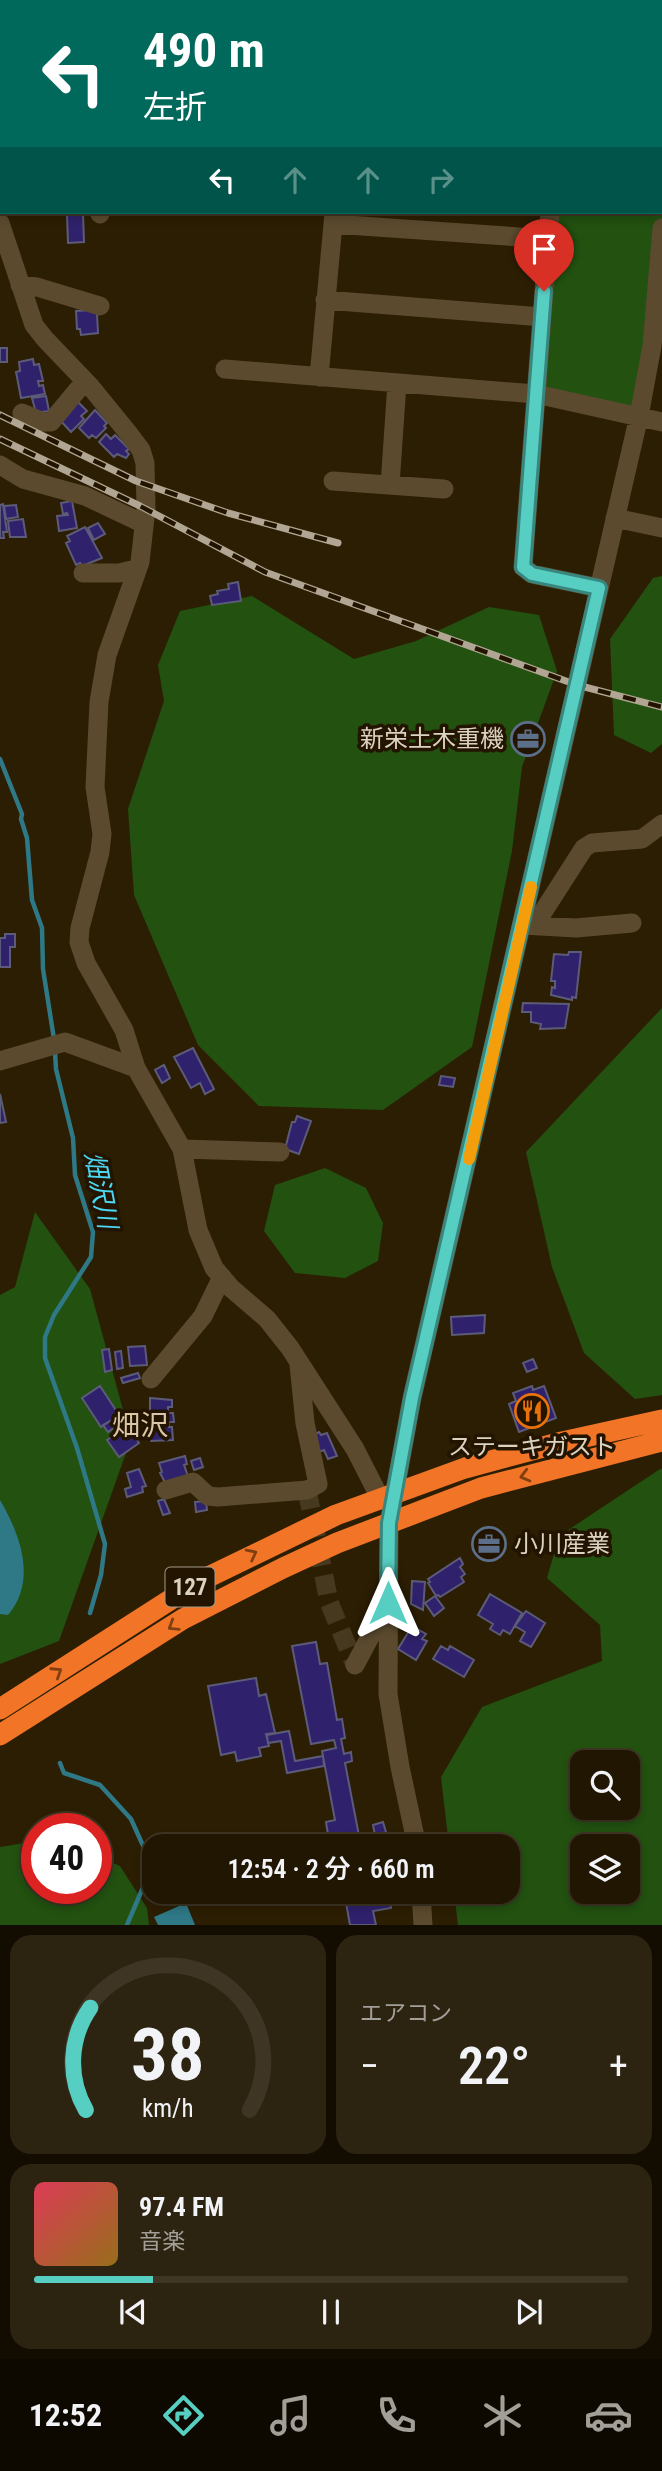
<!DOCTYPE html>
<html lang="ja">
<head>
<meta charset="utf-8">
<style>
  :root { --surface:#211602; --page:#2d2311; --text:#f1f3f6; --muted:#a29f99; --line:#3e3524; --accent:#57cec2 }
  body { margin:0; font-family:"Roboto Condensed","Noto Sans JP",sans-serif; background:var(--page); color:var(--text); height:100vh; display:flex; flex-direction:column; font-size:26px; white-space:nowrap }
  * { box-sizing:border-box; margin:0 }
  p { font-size:23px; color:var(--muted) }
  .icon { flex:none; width:38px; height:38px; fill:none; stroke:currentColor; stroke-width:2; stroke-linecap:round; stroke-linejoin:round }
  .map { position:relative; height:1925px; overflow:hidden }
  .panel { display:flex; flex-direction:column; gap:10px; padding:10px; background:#120c01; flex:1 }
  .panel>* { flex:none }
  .hud { position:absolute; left:0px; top:0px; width:663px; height:214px; box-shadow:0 4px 10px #0003,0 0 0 2px var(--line); background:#00695c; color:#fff; overflow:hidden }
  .tools { position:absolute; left:570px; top:1750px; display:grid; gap:14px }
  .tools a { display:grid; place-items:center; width:70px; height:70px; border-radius:14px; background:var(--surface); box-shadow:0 4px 10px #0003,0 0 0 2px var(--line); font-size:35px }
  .speed { position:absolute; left:21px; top:1813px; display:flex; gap:14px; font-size:35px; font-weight:700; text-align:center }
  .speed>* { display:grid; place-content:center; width:91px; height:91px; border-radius:50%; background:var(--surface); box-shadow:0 4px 10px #0003,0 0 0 2px var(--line); line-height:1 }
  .speed .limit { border:10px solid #d22; background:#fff; color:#111 }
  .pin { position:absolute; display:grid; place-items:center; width:60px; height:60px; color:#fff; margin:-72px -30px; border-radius:50% 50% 50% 0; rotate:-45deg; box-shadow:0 0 7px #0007 }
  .pin .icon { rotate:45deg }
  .me { position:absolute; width:77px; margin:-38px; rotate:0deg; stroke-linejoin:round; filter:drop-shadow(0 0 5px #0008) }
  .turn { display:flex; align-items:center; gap:24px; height:147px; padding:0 28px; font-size:32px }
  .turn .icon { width:91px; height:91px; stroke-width:2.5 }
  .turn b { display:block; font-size:49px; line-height:60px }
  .lanes { display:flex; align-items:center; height:66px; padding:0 28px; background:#0003; justify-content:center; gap:35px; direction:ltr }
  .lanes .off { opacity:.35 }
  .big { font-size:52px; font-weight:600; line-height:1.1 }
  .panel .card { flex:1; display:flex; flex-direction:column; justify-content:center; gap:10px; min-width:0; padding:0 24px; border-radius:21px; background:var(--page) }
  .panel .dial { align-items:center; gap:0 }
  .dial svg { height:182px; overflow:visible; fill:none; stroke:var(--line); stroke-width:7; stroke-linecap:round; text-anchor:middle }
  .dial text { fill:var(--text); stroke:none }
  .song { display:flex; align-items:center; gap:21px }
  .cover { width:84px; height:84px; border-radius:10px; background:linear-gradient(135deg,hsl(350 70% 55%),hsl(40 70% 35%)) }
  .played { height:7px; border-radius:4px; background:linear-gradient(90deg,var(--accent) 20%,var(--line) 20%) }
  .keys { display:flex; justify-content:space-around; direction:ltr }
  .heat { display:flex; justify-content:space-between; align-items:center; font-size:38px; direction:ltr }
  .panel .tiles { flex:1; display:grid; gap:10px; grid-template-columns:1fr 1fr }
  .card:last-child { grid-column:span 2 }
  .trip { position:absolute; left:142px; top:1834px; width:378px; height:70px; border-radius:21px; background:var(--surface); box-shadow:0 4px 10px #0003,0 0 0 2px var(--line); font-weight:600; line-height:70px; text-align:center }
  .tabs { display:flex; height:112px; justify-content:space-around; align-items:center; background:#0d0901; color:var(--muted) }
  .tabs .icon { width:49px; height:49px }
  .tabs .active { color:var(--accent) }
  .tabs b { font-size:32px; color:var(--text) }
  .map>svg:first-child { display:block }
</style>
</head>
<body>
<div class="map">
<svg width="662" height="1925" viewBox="0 0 662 1925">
  <rect width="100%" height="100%" fill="#2c1e02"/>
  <path fill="#225110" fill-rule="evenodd" d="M550,212H633V214L662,216L639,416L536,394Z
    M662,576V744L651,753L614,735L610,639L653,578Z
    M252,596L354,659L416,641L489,607L539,615L557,671L522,767L512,851L472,1047L383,1110L259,1106L198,1045L134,895L128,809L164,701L158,665L180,611Z
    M662,1008V1395L635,1399L584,1353L552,1267L526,1152Z
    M325,1168L366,1188L383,1223L378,1261L345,1278L295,1273L264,1231L275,1185Z
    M35,1212L90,1289L131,1439L59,1641L0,1664V1295L15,1287Z
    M660,1469H662V1925H458L454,1892H508V1846H449L441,1777L482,1707L602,1661L600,1625L547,1578L559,1536ZM628,1762V1808H583V1762ZM628,1846V1892H583V1846Z
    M37,1841V1888H96V1856L120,1866L147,1908L149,1925H0V1847Z"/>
  <path fill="#2f7886" d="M0,1500C21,1536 37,1581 8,1615L0,1614Z
    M186,1903L195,1925H158L154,1917Z"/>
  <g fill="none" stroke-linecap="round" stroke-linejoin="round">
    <path stroke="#2f7886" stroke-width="4.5" d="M0,759L22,814L21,819L27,838L32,900L42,928L43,969L54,1039
      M55,1052L56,1069L73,1138L75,1175L93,1232L91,1257L54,1315L45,1337V1358L77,1448L105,1544L101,1575L90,1613
      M60,1763L64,1773L100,1785L131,1819L145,1850L147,1878L127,1925"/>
  </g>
  <path fill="#2f216c" stroke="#5c5b79" stroke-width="2" d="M83,214L84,242L68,243L67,215Z
    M92,310L97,314L98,333L81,335L80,329H77L76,311Z
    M0,348H7V362H0Z
    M33,359L34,365L39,364L43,381H38L39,386L43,385L45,394L21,398L16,372L20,371L19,362Z
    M46,396L49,411L36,413L32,398Z
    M78,402L87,411L81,416L84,419L71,432L59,419Z
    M95,410L107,423L104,426L106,428L96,438L92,435L89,438L79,428Z
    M106,434L111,439L115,435L129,449L126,451L129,454L126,458L117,454L114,457L99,442Z
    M72,501L77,528L59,531L57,516L68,515L67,513L63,514L61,503Z
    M3,504L7,532H3L4,538H0V505Z
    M16,505L18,517L6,519L4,506Z
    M23,519L26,537H10L8,521Z
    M98,523L105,534L94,540L88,528Z
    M85,527L102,558L82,566L80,563L76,565L66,543L70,541L67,536Z
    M238,582L241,601L212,605L210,596L218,594L217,591L229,589L228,584Z
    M5,934H15V947H10V967H0V938H5Z
    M569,952H581L576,998L572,997V1000L551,995L552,987L555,988V981H551L554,954L568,955Z
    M523,1003L569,1004L565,1028L540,1029L541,1024L531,1022V1012H522Z
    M193,1048L214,1089L205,1094L200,1083L191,1088L174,1057Z
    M164,1065L170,1078L162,1083L155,1070Z
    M441,1076L455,1078L453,1087L439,1085Z
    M0,1094L6,1122L0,1123Z
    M297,1116L311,1121L299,1154L285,1149L292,1122H295Z
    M485,1315L484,1333L452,1335L451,1317Z
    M145,1346L147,1365L130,1366L128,1347Z
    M109,1349L112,1370L105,1372L102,1350Z
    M121,1351L123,1368L117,1369L115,1352Z
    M533,1359L537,1368L527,1372L523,1363Z
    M138,1373L140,1378L123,1383L121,1378Z
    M100,1386L119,1415L101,1427L82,1398Z
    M532,1386L533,1390L544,1386L556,1418L519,1432L509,1404L516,1401L513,1393Z
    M150,1398L172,1400V1407H168V1413H173L174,1422H169V1427H172L173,1440L151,1441L149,1421H150Z
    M115,1418L119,1424L108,1432L103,1425Z
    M128,1426L139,1443L119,1457L107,1440Z
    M319,1432L321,1435L327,1433L337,1456L328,1459L324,1450L318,1452L313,1435Z
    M185,1456L187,1464L184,1465L189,1479L168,1488L160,1473L162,1472L159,1463Z
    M200,1458L203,1467L194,1470L191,1461Z
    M139,1469L146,1486L142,1487L143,1492L127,1497L125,1489L131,1487L127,1473Z
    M164,1499L170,1513L163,1515L158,1501Z
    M206,1501L207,1510L196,1512L195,1502Z
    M460,1558L463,1564L460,1567L465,1574L461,1577L464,1582L440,1597L438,1595L436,1596L428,1583L430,1582L428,1579Z
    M412,1581L425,1582L423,1610L411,1604Z
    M490,1594L522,1613L510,1634L503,1630L500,1635L490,1629L493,1624L478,1615Z
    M435,1596L444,1608L434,1616L425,1603Z
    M526,1611L545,1623L531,1647L520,1641L525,1632L515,1626Z
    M414,1627L426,1634L422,1639L427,1641L416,1660L398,1649L409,1631L411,1632Z
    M316,1642L320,1664L327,1663L337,1720L342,1719L345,1738L341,1739L344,1754L351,1752L352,1761L345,1763L361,1846H340L338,1833L328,1835L326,1822L335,1820L322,1751L336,1748L334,1740L311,1744L292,1646Z
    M441,1646L448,1650L450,1646L474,1660L464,1677L433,1659Z
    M256,1678L259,1696L266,1694L275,1733L266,1734L269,1746L259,1748L261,1756L237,1761L235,1752L221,1755L208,1686Z
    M289,1731L295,1761L323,1756L324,1766L287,1773L281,1741L268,1743L267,1735Z
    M383,1822L386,1832L375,1835L373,1825Z
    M344,1892H388L391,1908L373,1911L376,1925H350Z"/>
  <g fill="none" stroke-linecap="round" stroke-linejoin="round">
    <path stroke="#46391f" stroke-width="19" stroke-dasharray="19 10" stroke-linecap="butt" d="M307,1490L329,1602L355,1665"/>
    <path stroke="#5b4a2e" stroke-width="19" d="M71,0L72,2
      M139,0L140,2
      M221,0L222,2
      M310,0L311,2
      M568,2V0
      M0,55H2
      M0,189H2
      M99,212L100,214
      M550,212L523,567L532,574L599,588
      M0,223L34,325L45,339L90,386L129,434L141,450L145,463L146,509L140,562L107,655L99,702L95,787L102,834L100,852L80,928L79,942L86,963L124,1030L136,1068L182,1149L198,1230L214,1268L231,1288L267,1319L290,1348L355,1449L381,1500
      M333,224L548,239
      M20,285L37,287L100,306
      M325,300L542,317
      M225,369L536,394L662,422
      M319,377L334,213
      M22,413L43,422H51L85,381
      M0,465L23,479L85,496L144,524
      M333,481L444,489
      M390,485L397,383
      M615,518L662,528
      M83,573H119L136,569
      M524,920L537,919L541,915L584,848L592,843L642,839L662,824
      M522,925L576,928L632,923
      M0,1061L65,1042L136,1068
      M182,1149L280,1152
      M151,1379L203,1316L222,1277
      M166,1490L193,1482L208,1496L218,1497L307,1490L318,1484L305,1423L299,1365
      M355,1665L387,1605
      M417,1846L400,1767L388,1694L389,1523L412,1398L639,416L652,346L662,228
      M421,1892L423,1925"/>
    <path stroke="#f27426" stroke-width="21" d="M0,1709L198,1582L336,1515L465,1468L562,1442L662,1420
      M0,1735L183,1619L283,1568L337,1543L481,1488L662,1441"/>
    <g stroke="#b1a693" stroke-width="7">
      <path id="rail" d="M0,415L136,481L228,513L338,543
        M0,439L140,506L265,572L577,685L662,707"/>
    </g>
    <use href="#rail" stroke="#231400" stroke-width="4.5" stroke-dasharray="13" stroke-linecap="butt"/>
  </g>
  <defs><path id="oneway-chevron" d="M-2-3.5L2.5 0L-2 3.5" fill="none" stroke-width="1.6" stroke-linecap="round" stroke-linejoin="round" transform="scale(1.75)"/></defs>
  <g stroke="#803f11">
    <use href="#oneway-chevron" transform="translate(525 1476) rotate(165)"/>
    <use href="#oneway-chevron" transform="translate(252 1554) rotate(-27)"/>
    <use href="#oneway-chevron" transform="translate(173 1626) rotate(148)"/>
    <use href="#oneway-chevron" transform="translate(57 1672) rotate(-33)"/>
  </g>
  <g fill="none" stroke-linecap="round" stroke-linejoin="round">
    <g stroke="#39867e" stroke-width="18">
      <path id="route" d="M388,1603L389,1523L412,1398L599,588L532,574L523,567L544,291"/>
    </g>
    <use href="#route" stroke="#57cec2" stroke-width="12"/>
    <path stroke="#f59e0b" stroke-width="12" d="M469,1159L531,887"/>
  </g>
  <defs>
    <g id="office-ring" transform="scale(1.75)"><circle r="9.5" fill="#231400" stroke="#5c6f8a" stroke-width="1.5"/><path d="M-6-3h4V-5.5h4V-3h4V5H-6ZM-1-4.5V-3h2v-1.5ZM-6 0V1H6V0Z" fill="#5c6f8a"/></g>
    <g id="restaurant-ring" transform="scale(1.75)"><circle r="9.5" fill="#231400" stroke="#e8710a" stroke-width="1.5"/><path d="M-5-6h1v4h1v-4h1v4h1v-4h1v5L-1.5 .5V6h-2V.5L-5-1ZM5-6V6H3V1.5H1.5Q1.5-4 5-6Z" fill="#e8710a"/></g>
  </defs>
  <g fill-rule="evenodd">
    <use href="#office-ring" x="528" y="739"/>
    <use href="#restaurant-ring" x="532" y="1411"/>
    <use href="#office-ring" x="489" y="1544"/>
  </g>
  <g text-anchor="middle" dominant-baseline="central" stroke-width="7" stroke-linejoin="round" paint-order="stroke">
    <rect fill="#231400" stroke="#a49988" stroke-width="2" x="165.5" y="1567.5" width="49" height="39" rx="5"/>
    <g font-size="23" font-weight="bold" fill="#dcd2c2">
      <text x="190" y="1587">127</text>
    </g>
    <g font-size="24" fill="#dcd2c2" stroke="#231400" text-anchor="end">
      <text x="504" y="739">新栄土木重機</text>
      <text x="532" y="1447" text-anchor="middle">ステーキガスト</text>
      <text x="514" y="1544" text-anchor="start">小川産業</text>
    </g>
    <g font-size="26" font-style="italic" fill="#4bd8f3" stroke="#231400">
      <text transform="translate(101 1190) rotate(79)">畑沢川</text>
    </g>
    <g font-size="28" fill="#dac6a7" stroke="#231400">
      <text x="140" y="1425">畑沢</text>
    </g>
  </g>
</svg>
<div class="tools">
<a><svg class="icon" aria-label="search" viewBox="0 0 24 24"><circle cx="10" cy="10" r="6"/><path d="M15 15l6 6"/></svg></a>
<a><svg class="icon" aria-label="layers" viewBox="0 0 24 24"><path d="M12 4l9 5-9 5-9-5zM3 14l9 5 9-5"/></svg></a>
</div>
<div class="speed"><div class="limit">40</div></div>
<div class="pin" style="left:544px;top:291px;background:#d93025"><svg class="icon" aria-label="arrive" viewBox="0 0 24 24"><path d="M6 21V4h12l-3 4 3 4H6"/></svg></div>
<svg class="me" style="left:388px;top:1603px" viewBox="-20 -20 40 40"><path d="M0-17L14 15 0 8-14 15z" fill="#57cec2" stroke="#fff" stroke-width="4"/></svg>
<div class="trip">12:54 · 2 分 · 660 m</div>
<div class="hud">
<div class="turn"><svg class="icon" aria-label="left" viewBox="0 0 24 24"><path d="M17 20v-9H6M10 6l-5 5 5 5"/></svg><div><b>490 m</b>左折</div></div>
<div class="lanes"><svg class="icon" aria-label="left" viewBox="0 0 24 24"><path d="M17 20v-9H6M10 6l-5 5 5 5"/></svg><svg class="icon off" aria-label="ahead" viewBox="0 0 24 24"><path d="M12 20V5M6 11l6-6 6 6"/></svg><svg class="icon off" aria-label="ahead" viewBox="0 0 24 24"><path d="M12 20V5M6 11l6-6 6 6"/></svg><svg class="icon off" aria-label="right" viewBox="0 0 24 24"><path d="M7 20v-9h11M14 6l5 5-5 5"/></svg></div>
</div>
</div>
<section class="panel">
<div class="tiles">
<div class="card dial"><svg viewBox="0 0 100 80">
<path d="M14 69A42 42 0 1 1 86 69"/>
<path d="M14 69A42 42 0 0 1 16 24" stroke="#57cec2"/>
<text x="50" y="56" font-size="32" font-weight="700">38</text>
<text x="50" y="72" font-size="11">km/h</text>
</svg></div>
<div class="card"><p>エアコン</p>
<div class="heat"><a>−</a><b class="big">22°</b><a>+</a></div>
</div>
<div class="card">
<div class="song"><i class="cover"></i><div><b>97.4 FM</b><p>音楽</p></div></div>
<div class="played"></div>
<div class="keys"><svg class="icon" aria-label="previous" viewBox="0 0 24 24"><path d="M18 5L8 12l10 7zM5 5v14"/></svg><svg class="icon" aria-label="pause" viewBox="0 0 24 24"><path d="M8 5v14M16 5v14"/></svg><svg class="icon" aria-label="next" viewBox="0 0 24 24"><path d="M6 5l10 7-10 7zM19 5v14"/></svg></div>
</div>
</div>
</section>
<nav class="tabs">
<b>12:52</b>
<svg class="icon active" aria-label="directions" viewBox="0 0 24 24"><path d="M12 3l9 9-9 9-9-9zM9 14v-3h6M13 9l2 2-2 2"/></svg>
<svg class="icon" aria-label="music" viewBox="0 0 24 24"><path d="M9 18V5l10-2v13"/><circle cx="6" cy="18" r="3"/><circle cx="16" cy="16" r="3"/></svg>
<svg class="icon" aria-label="phone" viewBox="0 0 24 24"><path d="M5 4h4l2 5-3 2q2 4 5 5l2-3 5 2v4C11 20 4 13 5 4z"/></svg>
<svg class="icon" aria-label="climate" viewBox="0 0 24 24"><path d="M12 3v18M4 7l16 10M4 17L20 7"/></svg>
<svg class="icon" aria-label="car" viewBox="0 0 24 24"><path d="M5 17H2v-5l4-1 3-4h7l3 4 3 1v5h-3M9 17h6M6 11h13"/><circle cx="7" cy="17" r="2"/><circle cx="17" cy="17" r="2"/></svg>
</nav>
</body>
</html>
